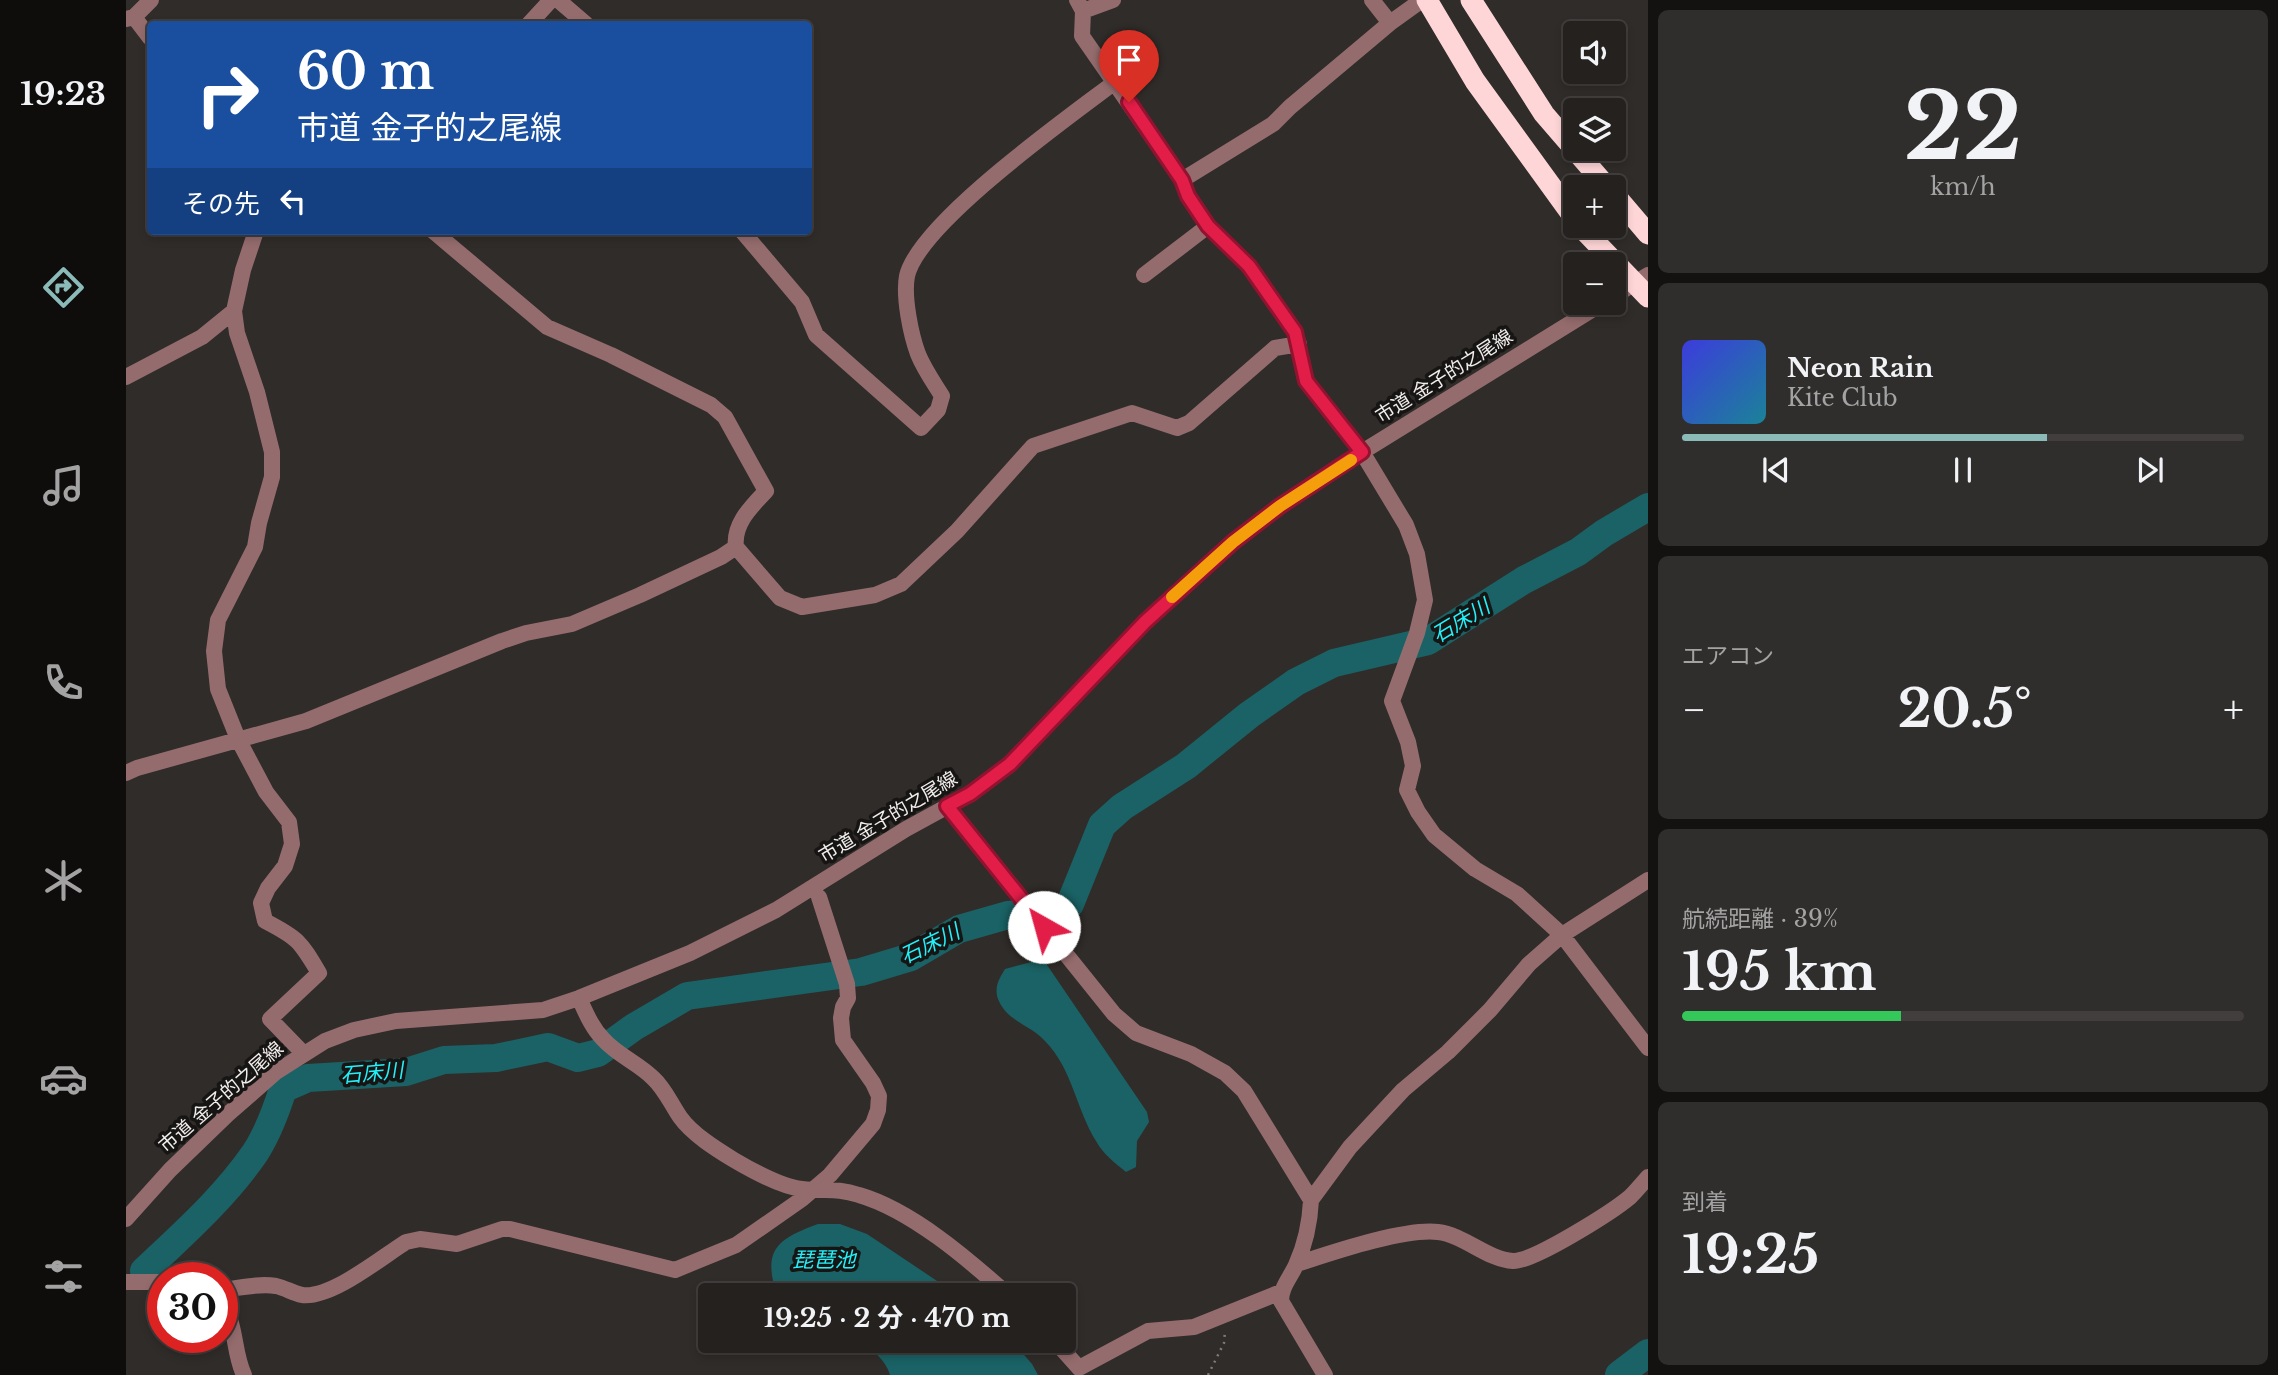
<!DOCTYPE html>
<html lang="ja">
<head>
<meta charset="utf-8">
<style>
  :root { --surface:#24211f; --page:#302e2c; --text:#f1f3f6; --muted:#a3a3a4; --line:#413e3d; --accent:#8bbbb9 }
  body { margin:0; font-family:"Libre Baskerville","Noto Sans JP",serif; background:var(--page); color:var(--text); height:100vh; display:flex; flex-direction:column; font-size:26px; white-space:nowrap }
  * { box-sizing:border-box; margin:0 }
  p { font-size:23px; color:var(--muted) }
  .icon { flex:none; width:38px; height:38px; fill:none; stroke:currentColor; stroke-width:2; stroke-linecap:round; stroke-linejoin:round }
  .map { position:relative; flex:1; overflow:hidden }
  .sheet { display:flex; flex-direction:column; gap:10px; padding:10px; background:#141211; width:630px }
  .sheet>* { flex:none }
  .hud { position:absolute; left:21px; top:21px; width:665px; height:214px; border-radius:7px; box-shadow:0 4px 10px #0003,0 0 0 2px var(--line); background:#1a4fa0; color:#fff; overflow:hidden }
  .buttons { position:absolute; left:1437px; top:21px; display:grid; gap:14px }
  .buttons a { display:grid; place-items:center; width:63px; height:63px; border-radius:7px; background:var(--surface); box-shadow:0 4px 10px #0003,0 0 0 2px var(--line); font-size:35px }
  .speed { position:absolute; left:21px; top:1262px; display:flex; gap:14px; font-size:35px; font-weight:700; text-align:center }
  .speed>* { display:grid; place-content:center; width:91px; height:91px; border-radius:50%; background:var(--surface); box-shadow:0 4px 10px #0003,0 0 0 2px var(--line); line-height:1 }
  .speed .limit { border:10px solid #d22; background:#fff; color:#111 }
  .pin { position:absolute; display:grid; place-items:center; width:60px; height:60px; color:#fff; margin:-72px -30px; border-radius:50% 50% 50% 0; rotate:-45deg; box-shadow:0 0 7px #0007 }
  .pin .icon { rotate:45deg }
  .me { position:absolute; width:77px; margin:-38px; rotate:322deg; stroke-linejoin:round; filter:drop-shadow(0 0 5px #0008) }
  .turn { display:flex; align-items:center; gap:24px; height:147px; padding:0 35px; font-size:32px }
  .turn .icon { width:91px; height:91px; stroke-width:2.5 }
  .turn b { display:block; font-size:49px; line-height:60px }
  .then { display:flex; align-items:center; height:66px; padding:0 35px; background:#0003; gap:14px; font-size:26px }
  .big { font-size:52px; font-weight:700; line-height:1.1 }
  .sheet .card { flex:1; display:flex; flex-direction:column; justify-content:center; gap:10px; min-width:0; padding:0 24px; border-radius:10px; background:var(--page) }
  .sheet .dial { align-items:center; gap:0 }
  .dial b { font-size:91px; line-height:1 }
  .song { display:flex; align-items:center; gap:21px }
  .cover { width:84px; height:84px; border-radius:10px; background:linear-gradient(135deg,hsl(240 70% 55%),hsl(190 70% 35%)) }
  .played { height:7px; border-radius:4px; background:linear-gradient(90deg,var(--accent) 65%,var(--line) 65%) }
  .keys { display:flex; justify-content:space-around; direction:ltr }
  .heat { display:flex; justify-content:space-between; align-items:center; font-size:38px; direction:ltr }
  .charge { height:10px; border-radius:5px; background:linear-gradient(90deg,#34c759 39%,var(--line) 0) }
  .trip { position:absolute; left:572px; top:1283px; width:378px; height:70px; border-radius:7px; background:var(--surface); box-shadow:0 4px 10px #0003,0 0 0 2px var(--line); font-weight:700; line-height:70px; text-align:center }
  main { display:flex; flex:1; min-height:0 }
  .tabs { display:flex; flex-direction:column; width:126px; justify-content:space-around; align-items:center; background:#0e0d0c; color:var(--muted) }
  .tabs .icon { width:49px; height:49px }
  .tabs .active { color:var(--accent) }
  .tabs b { font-size:32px; color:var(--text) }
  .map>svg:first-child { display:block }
</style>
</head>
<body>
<main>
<nav class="tabs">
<b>19:23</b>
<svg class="icon active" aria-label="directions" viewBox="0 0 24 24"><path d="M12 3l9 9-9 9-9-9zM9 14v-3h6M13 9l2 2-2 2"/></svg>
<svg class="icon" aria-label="music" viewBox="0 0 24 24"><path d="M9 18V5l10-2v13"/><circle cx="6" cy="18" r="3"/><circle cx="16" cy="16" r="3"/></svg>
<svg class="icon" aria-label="phone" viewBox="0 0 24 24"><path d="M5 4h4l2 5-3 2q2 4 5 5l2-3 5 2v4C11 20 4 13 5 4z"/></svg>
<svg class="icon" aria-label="climate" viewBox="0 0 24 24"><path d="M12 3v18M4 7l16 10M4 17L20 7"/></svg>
<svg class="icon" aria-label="car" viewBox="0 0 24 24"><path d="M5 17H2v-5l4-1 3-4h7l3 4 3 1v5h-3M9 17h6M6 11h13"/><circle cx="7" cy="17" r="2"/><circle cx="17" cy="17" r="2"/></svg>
<svg class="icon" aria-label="filters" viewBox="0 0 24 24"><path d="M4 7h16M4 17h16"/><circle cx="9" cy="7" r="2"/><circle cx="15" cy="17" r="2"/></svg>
</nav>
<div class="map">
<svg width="1522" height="1375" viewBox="0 0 1522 1375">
  <rect width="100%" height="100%" fill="#302c29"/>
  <path fill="#1a6265" d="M917,959L1021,1112L1023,1122L1011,1141L1010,1167L1000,1172C989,1163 977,1154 970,1141C950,1109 947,1070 919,1041C904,1024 881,1022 872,999C868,987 873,979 879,969Z
    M692,1224H714L741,1234L832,1295H651C636,1250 651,1239 692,1224Z
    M732,1341H886L906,1364L912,1375H764C760,1360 745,1348 732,1341Z"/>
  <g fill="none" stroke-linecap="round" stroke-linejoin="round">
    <path stroke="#1a6265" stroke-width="28" d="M18,1271C57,1234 98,1198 129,1153C142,1133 150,1111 157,1089L182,1078L280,1072L318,1060L370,1058L422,1047L452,1058L472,1053L508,1027L561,996L735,972L785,957L833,929L882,915L929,911L944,904L976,825L996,807L1060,766L1123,715L1170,682L1208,663L1302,641L1398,580L1452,552L1478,533L1522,507
      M1493,1375L1522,1353"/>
    <path stroke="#7d7a77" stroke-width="2.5" stroke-dasharray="2 5" stroke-linecap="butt" d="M1082,1375L1098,1343L1099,1331"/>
    <path stroke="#956c6e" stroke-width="16" d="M432,0L460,24
      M951,0L957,11L956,36L1056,180L1062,196L1082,226L1123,266L1169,332L1180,381L1236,452L1280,525L1291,554L1299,600L1291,633L1266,701L1282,742L1287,766L1281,790L1292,812L1308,835L1349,869L1391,894L1436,935L1522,1048
      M1246,0L1264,23
      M957,11L987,0
      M8,17L24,38
      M0,19L8,17L25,0
      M403,24L425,0
      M1056,180L1147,124L1164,107L1264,23L1296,0
      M130,231L117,270L108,311L111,333L131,392L146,452V477L133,523L129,547L92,620L88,651L92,689L112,739L140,792L163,822L166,844L159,866L142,888L135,903L139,921C172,938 174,941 193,973L144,1019L177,1053
      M307,231L421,327L485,355L585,405L599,417L640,491C625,507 607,524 610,547L654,598L676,607L749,595L775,584L831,531L907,446L1006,413L1051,428L1063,423L1149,348L1173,344
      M616,231L676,302L690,335L795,428L812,410L816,396C808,383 798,369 792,354C785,335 777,297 781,276C793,223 943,117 989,82
      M1018,275L1082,226
      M1488,296L1522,275
      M0,377L76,337L108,311
      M0,773L11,768L180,721L376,641L400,633L446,624L514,595L595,557L610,547
      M821,806L988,1014L1010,1033L1065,1054L1099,1073L1118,1091L1185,1200C1184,1222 1179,1245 1170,1265C1164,1278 1155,1287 1155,1301L1199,1375
      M453,998C460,1013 466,1028 477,1039C491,1055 512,1063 527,1078C539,1089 545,1104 554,1117C566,1134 590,1149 608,1160C625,1170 656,1187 676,1189C698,1192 709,1187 733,1195C785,1210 842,1259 882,1295
      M1185,1200L1224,1147L1277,1090L1322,1052L1364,1010L1403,964L1436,935L1522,880
      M0,1219L44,1170L102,1114L150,1072L199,1041L228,1030L270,1021L417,1010L453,998L564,953L650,910L780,829L844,794L884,764L1019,622L1107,542L1154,506L1236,452L1477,303
      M1171,1264C1205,1253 1278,1228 1312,1232C1338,1235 1362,1260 1387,1261C1407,1262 1486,1212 1504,1197C1510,1191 1516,1184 1522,1177
      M0,1282H37
      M96,1290C113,1288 133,1283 150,1286C159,1288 167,1293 176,1295C205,1299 256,1257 280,1242L294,1239L331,1244L376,1229H384L549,1270L610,1245L676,1199L704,1175L747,1124L752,1110L753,1096L747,1083L717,1040L715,1018L717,1007L722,998L721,984L693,897
      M96,1303C111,1325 107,1352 118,1375
      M928,1340L953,1368L1022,1331L1068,1327L1155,1292"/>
    <path stroke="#ffd6d7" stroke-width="21" d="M1301,0L1349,81L1449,219
      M1345,0L1418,114L1481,187
      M1488,194L1522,234
      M1454,226L1522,297"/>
  </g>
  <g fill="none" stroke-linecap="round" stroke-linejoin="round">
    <g stroke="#92132f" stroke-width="18">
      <path id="route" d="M918,927L821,806L844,794L884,764L1019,622L1107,542L1154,506L1236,452L1180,381L1169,332L1123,266L1082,226L1062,196L1056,180L1003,102"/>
    </g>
    <use href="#route" stroke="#e11d48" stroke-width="12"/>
    <path stroke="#f59e0b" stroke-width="12" d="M1046,597L1107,542L1154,506L1225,460"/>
  </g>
  <g text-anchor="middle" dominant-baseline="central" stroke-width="7" stroke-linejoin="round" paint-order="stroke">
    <g font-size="19" fill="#f0edeb" stroke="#171514">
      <text transform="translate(1318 376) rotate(-32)">市道 金子的之尾線</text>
      <text transform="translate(762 817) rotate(-31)">市道 金子的之尾線</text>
      <text transform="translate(95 1097) rotate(-41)">市道 金子的之尾線</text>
    </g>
    <g font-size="21" font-style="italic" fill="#23f1f9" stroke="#171514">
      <text transform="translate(1335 621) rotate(-31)">石床川</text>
      <text transform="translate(804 944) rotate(-26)">石床川</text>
      <text transform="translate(246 1073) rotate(-5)">石床川</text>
      <text x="698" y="1260">琵琶池</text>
    </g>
  </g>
</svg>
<div class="buttons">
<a><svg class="icon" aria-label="sound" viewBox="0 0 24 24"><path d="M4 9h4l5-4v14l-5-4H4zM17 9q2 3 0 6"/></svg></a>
<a><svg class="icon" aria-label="layers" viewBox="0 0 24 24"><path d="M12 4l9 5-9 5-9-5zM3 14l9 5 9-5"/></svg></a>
<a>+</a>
<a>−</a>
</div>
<div class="speed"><div class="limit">30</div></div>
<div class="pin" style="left:1003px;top:102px;background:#d93025"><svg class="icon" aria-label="arrive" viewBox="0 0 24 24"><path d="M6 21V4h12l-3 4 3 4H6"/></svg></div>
<svg class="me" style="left:918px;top:927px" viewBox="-20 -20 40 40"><circle r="19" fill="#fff"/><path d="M0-13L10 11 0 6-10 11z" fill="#e11d48"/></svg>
<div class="trip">19:25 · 2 分 · 470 m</div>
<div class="hud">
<div class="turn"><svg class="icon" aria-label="right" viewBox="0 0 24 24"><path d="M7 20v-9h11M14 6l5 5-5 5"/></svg><div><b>60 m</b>市道 金子的之尾線</div></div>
<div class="then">その先<svg class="icon" aria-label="left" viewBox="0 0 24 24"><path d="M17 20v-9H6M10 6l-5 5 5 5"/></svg></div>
</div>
</div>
<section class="sheet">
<div class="card dial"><b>22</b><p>km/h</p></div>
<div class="card">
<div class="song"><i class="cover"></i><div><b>Neon Rain</b><p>Kite Club</p></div></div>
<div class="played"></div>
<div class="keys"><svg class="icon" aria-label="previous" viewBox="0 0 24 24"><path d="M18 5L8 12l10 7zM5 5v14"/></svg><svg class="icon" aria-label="pause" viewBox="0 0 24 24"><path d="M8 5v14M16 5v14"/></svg><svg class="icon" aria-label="next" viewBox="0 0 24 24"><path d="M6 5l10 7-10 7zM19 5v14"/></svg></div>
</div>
<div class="card"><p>エアコン</p>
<div class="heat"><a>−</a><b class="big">20.5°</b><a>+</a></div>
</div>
<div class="card"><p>航続距離 · 39%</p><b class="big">195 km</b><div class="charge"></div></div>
<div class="card"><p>到着</p><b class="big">19:25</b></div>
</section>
</main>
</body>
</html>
